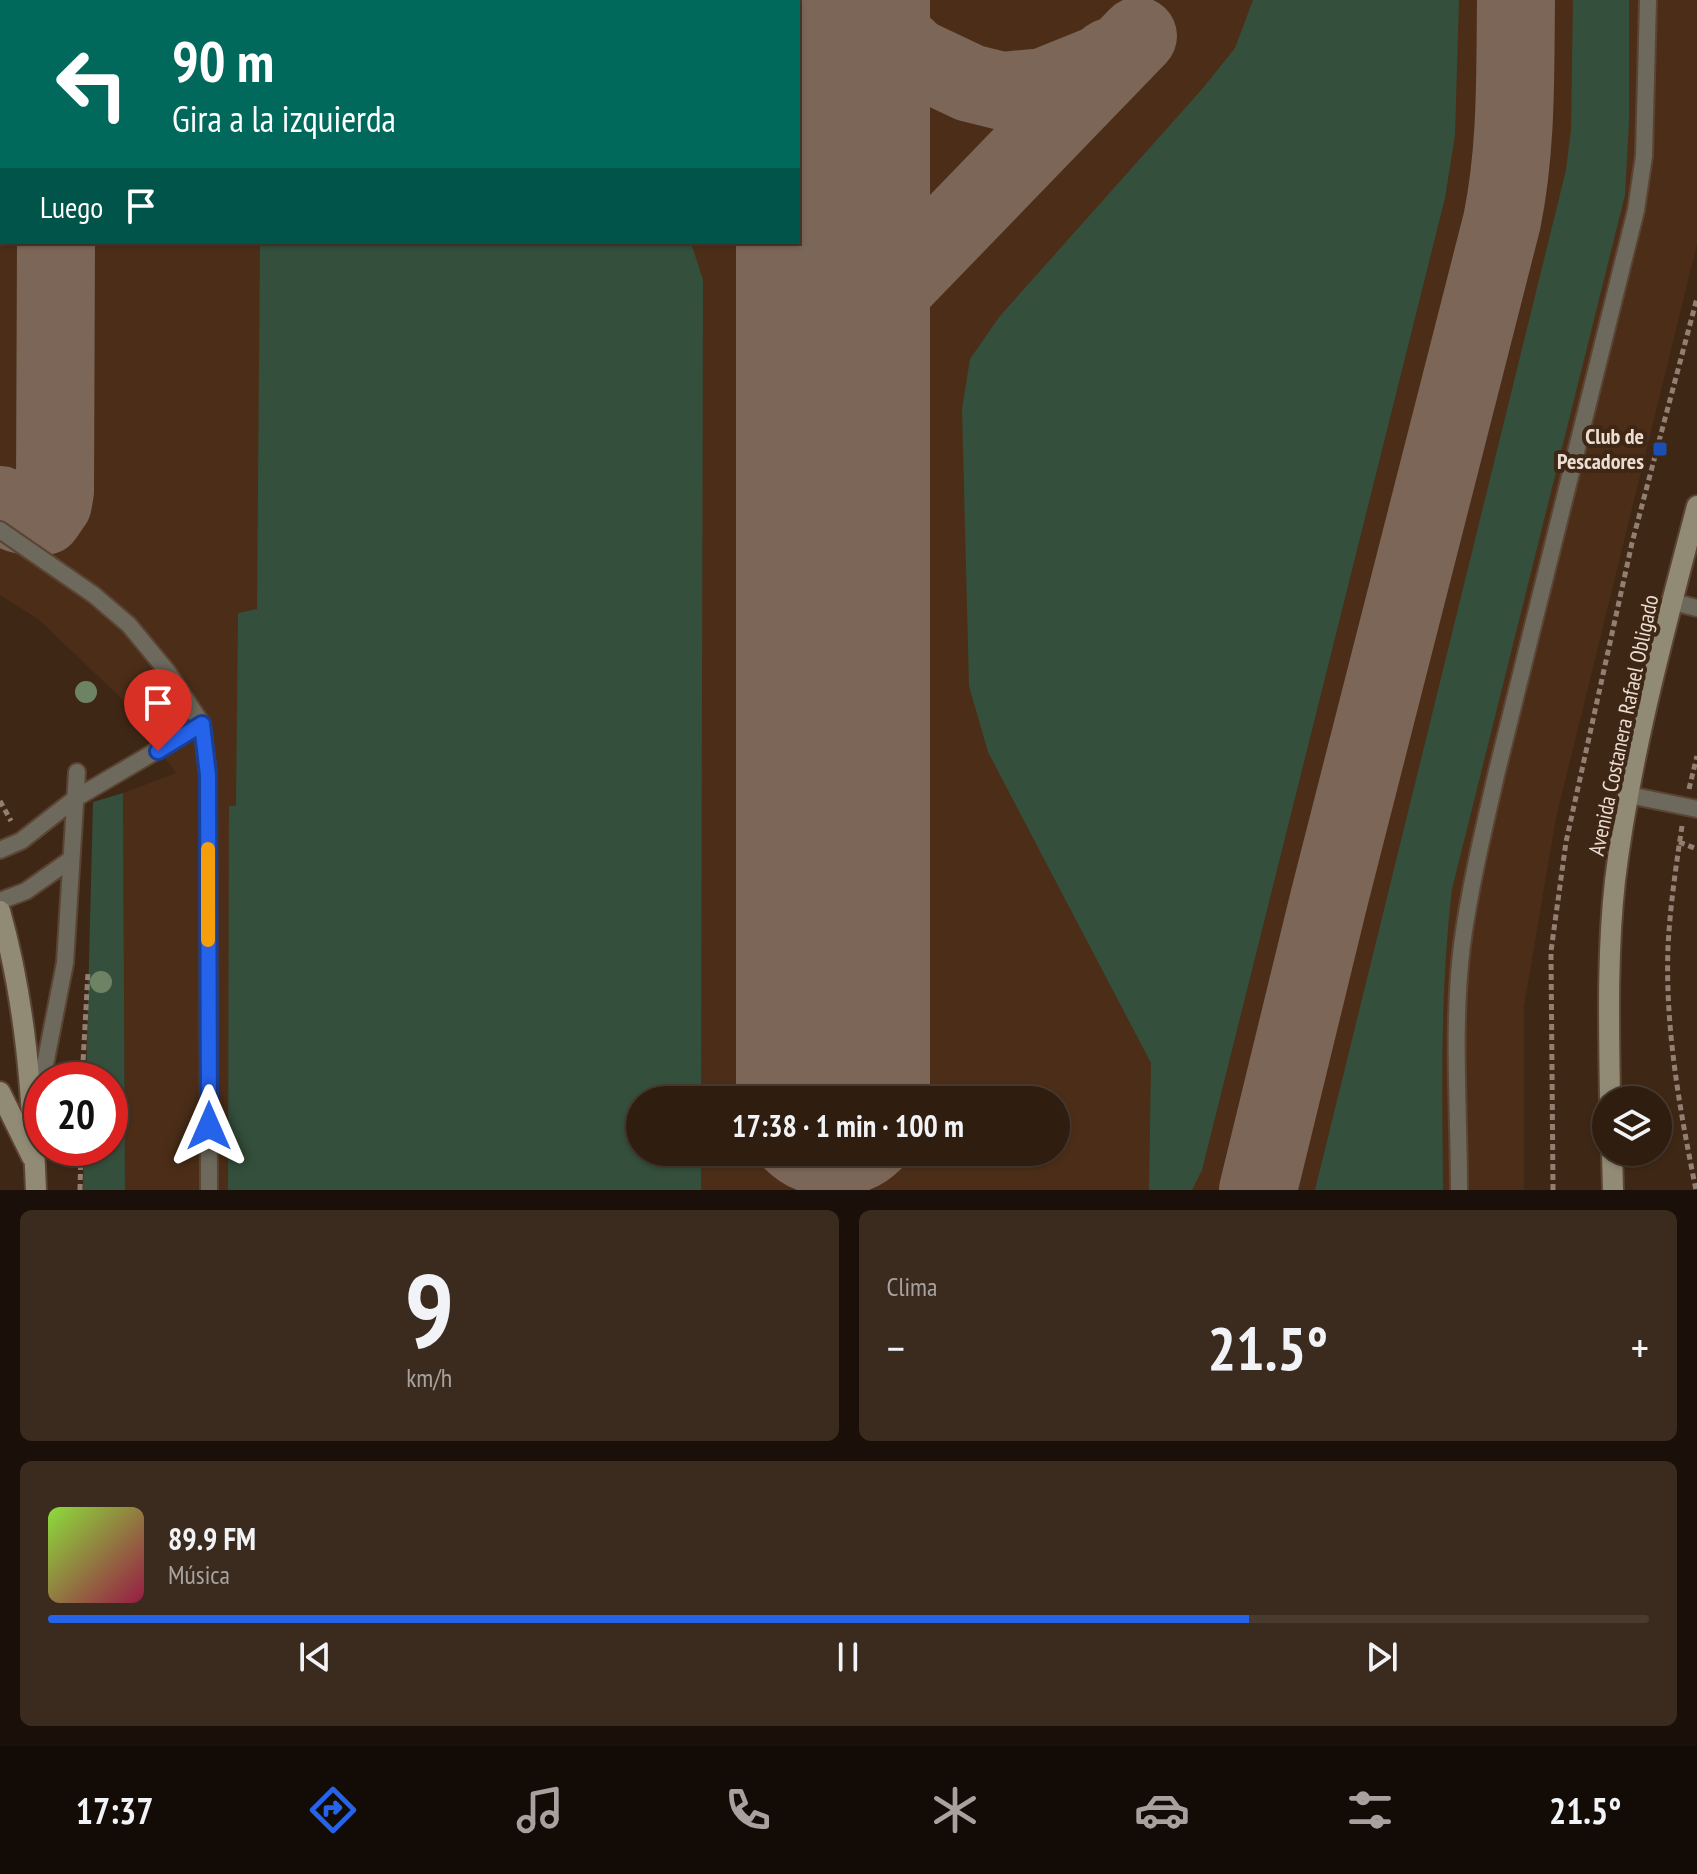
<!DOCTYPE html>
<html lang="es">
<head>
<meta charset="utf-8">
<style>
  :root { --surface:#2f1d10; --page:#3b2a1e; --text:#f1f3f6; --muted:#a7a29f; --line:#4a3b30; --accent:#2563eb }
  body { margin:0; font-family:"PT Sans Narrow",sans-serif; background:var(--page); color:var(--text); height:100vh; display:flex; flex-direction:column; font-size:30px; white-space:nowrap }
  * { box-sizing:border-box; margin:0 }
  p { font-size:26px; color:var(--muted) }
  .icon { flex:none; width:44px; height:44px; fill:none; stroke:currentColor; stroke-width:2; stroke-linecap:round; stroke-linejoin:round }
  .map { position:relative; height:1190px; overflow:hidden }
  .details { display:flex; flex-direction:column; gap:20px; padding:20px; background:#1a1009; flex:1 }
  .details>* { flex:none }
  .banner { position:absolute; left:0px; top:0px; width:800px; height:244px; box-shadow:0 2px 6px #0004,0 0 0 2px var(--line); background:#00695c; color:#fff; overflow:hidden }
  .buttons { position:absolute; left:1592px; top:1086px; display:grid; gap:16px }
  .buttons a { display:grid; place-items:center; width:80px; height:80px; border-radius:50%; background:var(--surface); box-shadow:0 2px 6px #0004,0 0 0 2px var(--line); font-size:40px }
  .speed { position:absolute; left:24px; top:1062px; display:flex; gap:16px; font-size:40px; font-weight:700; text-align:center }
  .speed>* { display:grid; place-content:center; width:104px; height:104px; border-radius:50%; background:var(--surface); box-shadow:0 2px 6px #0004,0 0 0 2px var(--line); line-height:1 }
  .speed .limit { border:12px solid #d22; background:#fff; color:#111 }
  .pin { position:absolute; display:grid; place-items:center; width:68px; height:68px; color:#fff; margin:-82px -34px; border-radius:50% 50% 50% 0; rotate:-45deg; box-shadow:0 0 8px #0007 }
  .pin .icon { rotate:45deg }
  .me { position:absolute; width:88px; margin:-44px; rotate:0deg; stroke-linejoin:round; filter:drop-shadow(0 0 6px #0008) }
  .turn { display:flex; align-items:center; gap:28px; height:168px; padding:0 40px; font-size:36px }
  .turn .icon { width:104px; height:104px; stroke-width:2.5 }
  .turn b { display:block; font-size:56px; line-height:68px }
  .then { display:flex; align-items:center; height:76px; padding:0 40px; background:#0003; gap:16px; font-size:30px }
  .big { font-size:60px; font-weight:600; line-height:1.1 }
  .details .widget { flex:1; display:flex; flex-direction:column; justify-content:center; gap:12px; min-width:0; padding:0 28px; border-radius:12px; background:var(--page) }
  .details .dial { align-items:center; gap:0 }
  .dial b { font-size:104px; line-height:1 }
  .song { display:flex; align-items:center; gap:24px }
  .cover { width:96px; height:96px; border-radius:12px; background:linear-gradient(135deg,hsl(90 70% 55%),hsl(340 70% 35%)) }
  .played { height:8px; border-radius:4px; background:linear-gradient(90deg,var(--accent) 75%,var(--line) 75%) }
  .keys { display:flex; justify-content:space-around; direction:ltr }
  .heat { display:flex; justify-content:space-between; align-items:center; font-size:44px; direction:ltr }
  .details .tiles { flex:1; display:grid; gap:20px; grid-template-columns:1fr 1fr }
  .widget:last-child { grid-column:span 2 }
  .trip { position:absolute; left:626px; top:1086px; width:444px; height:80px; border-radius:40px; background:var(--surface); box-shadow:0 2px 6px #0004,0 0 0 2px var(--line); font-weight:600; line-height:80px; text-align:center }
  .menu { display:flex; height:128px; justify-content:space-around; align-items:center; background:#130c06; color:var(--muted) }
  .menu .icon { width:56px; height:56px }
  .menu .current { color:var(--accent) }
  .menu b { font-size:36px; color:var(--text) }
  .map>svg:first-child { display:block }
</style>
</head>
<body>
<div class="map">
<svg width="1697" height="1190" viewBox="0 0 1697 1190">
  <rect width="100%" height="100%" fill="#3f2715"/>
  <path fill="#4c2e18" fill-rule="evenodd" d="M0,0H1697V244L1556,818L1524,1006V1190H125L123,793L176,773L120,697L38,619L0,595ZM2,2H798V242H2ZM640,1100H1056V1152H640Z"/>
  <path fill="#344f3b" d="M1253,0H1459L1455,135L1445,198L1202,1170L1192,1190H1149L1151,1063L988,752L969,686L962,409L970,359L1000,316L1203,88L1235,48Z
    M1573,0H1629V121L1625,195L1452,889C1440,989 1442,1089 1443,1190H1315L1566,170L1571,129Z
    M260,242H688L692,246L703,280L701,1100H640V1152H701V1190H228L229,806H236L238,613L257,609Z
    M123,793L125,1190H83L84,1148H110V1080H86L93,802Z"/>
  <g fill="none" stroke-linecap="round" stroke-linejoin="round">
    <path stroke="#7c6657" stroke-width="78" d="M486,0L489,2
      M865,0L882,26L915,57L970,83L1002,91L1044,87L1101,64L1110,57
      M56,2V0
      M798,56L815,35L829,0
      M798,185C826,209 828,252 834,286
      M834,412L845,351L874,309L1138,36
      M0,505L19,514L32,517L44,516L53,503L55,491L56,242
      M1258,1190L1329,899L1502,221C1517,147 1515,75 1516,0"/>
    <path stroke="#7c6657" stroke-width="194" d="M833,1100V0"/>
    <g stroke="#5b4433" stroke-width="20">
      <path id="lane" d="M0,530L94,595L129,625L167,671L202,724L208,775L209,1190
        M1673,602L1697,608
        M1629,795L1697,809
        M0,850L21,841L76,798L202,724
        M0,901L26,891L70,860
        M42,1080L65,963L77,772
        M1459,1190C1459,1109 1452,1026 1462,945C1470,886 1484,828 1497,771L1636,210L1644,156L1648,0"/>
    </g>
    <g stroke="#5b4433" stroke-width="24">
      <path id="secondary" d="M0,911C26,1003 32,1095 36,1190
        M0,1092L32,1157
        M1610,1100C1609,1029 1607,952 1615,881C1630,755 1665,629 1697,506
        M1612,1152L1613,1190"/>
    </g>
    <path stroke="#937f71" stroke-width="5" stroke-dasharray="6 4" stroke-linecap="butt" d="M1689,789L1697,756
      M0,801L11,821
      M1682,826C1676,866 1670,907 1668,947C1665,1029 1680,1111 1696,1190
      M1679,842L1697,849
      M82,1080L88,972
      M80,1190L81,1148
      M1553,1190L1551,951L1566,842L1632,543L1697,298"/>
    <use href="#lane" stroke="#6d695c" stroke-width="16"/>
    <use href="#secondary" stroke="#918a75" stroke-width="20"/>
  </g>
  <g fill="#6e8364">
    <circle cx="86" cy="692" r="11"/>
    <circle cx="101" cy="982" r="11"/>
  </g>
  <g fill="none" stroke-linecap="round" stroke-linejoin="round">
    <g stroke="#184099" stroke-width="20">
      <path id="route" d="M158,751L202,724L208,775L209,1126"/>
    </g>
    <use href="#route" stroke="#2563eb" stroke-width="14"/>
    <path stroke="#f59e0b" stroke-width="14" d="M208,849V940"/>
  </g>
  <rect fill="#1a4fb4" stroke="#3f2715" stroke-width="3" x="1652" y="441" width="16" height="16" rx="4"/>
  <g text-anchor="middle" dominant-baseline="central" stroke-width="8" stroke-linejoin="round" paint-order="stroke">
    <g font-size="22" font-weight="bold" fill="#ecdcd1" stroke="#3f2715" text-anchor="end">
      <text x="1644" y="436">Club de<tspan x="1644" dy="25">Pescadores</tspan></text>
    </g>
    <g font-size="22" fill="#ecdcd1" stroke="#3f2715">
      <text transform="translate(1623 725) rotate(-78)">Avenida Costanera Rafael Obligado</text>
    </g>
  </g>
</svg>
<div class="buttons">
<a><svg class="icon" aria-label="layers" viewBox="0 0 24 24"><path d="M12 4l9 5-9 5-9-5zM3 14l9 5 9-5"/></svg></a>
</div>
<div class="speed"><div class="limit">20</div></div>
<div class="pin" style="left:158px;top:751px;background:#d93025"><svg class="icon" aria-label="arrive" viewBox="0 0 24 24"><path d="M6 21V4h12l-3 4 3 4H6"/></svg></div>
<svg class="me" style="left:209px;top:1126px" viewBox="-20 -20 40 40"><path d="M0-17L14 15 0 8-14 15z" fill="#2563eb" stroke="#fff" stroke-width="4"/></svg>
<div class="trip">17:38 · 1 min · 100 m</div>
<div class="banner">
<div class="turn"><svg class="icon" aria-label="left" viewBox="0 0 24 24"><path d="M17 20v-9H6M10 6l-5 5 5 5"/></svg><div><b>90 m</b>Gira a la izquierda</div></div>
<div class="then">Luego<svg class="icon" aria-label="arrive" viewBox="0 0 24 24"><path d="M6 21V4h12l-3 4 3 4H6"/></svg></div>
</div>
</div>
<section class="details">
<div class="tiles">
<div class="widget dial"><b>9</b><p>km/h</p></div>
<div class="widget"><p>Clima</p>
<div class="heat"><a>−</a><b class="big">21.5°</b><a>+</a></div>
</div>
<div class="widget">
<div class="song"><i class="cover"></i><div><b>89.9 FM</b><p>Música</p></div></div>
<div class="played"></div>
<div class="keys"><svg class="icon" aria-label="previous" viewBox="0 0 24 24"><path d="M18 5L8 12l10 7zM5 5v14"/></svg><svg class="icon" aria-label="pause" viewBox="0 0 24 24"><path d="M8 5v14M16 5v14"/></svg><svg class="icon" aria-label="next" viewBox="0 0 24 24"><path d="M6 5l10 7-10 7zM19 5v14"/></svg></div>
</div>
</div>
</section>
<nav class="menu">
<b>17:37</b>
<svg class="icon current" aria-label="directions" viewBox="0 0 24 24"><path d="M12 3l9 9-9 9-9-9zM9 14v-3h6M13 9l2 2-2 2"/></svg>
<svg class="icon" aria-label="music" viewBox="0 0 24 24"><path d="M9 18V5l10-2v13"/><circle cx="6" cy="18" r="3"/><circle cx="16" cy="16" r="3"/></svg>
<svg class="icon" aria-label="phone" viewBox="0 0 24 24"><path d="M5 4h4l2 5-3 2q2 4 5 5l2-3 5 2v4C11 20 4 13 5 4z"/></svg>
<svg class="icon" aria-label="climate" viewBox="0 0 24 24"><path d="M12 3v18M4 7l16 10M4 17L20 7"/></svg>
<svg class="icon" aria-label="car" viewBox="0 0 24 24"><path d="M5 17H2v-5l4-1 3-4h7l3 4 3 1v5h-3M9 17h6M6 11h13"/><circle cx="7" cy="17" r="2"/><circle cx="17" cy="17" r="2"/></svg>
<svg class="icon" aria-label="filters" viewBox="0 0 24 24"><path d="M4 7h16M4 17h16"/><circle cx="9" cy="7" r="2"/><circle cx="15" cy="17" r="2"/></svg>
<b>21.5°</b>
</nav>
</body>
</html>
